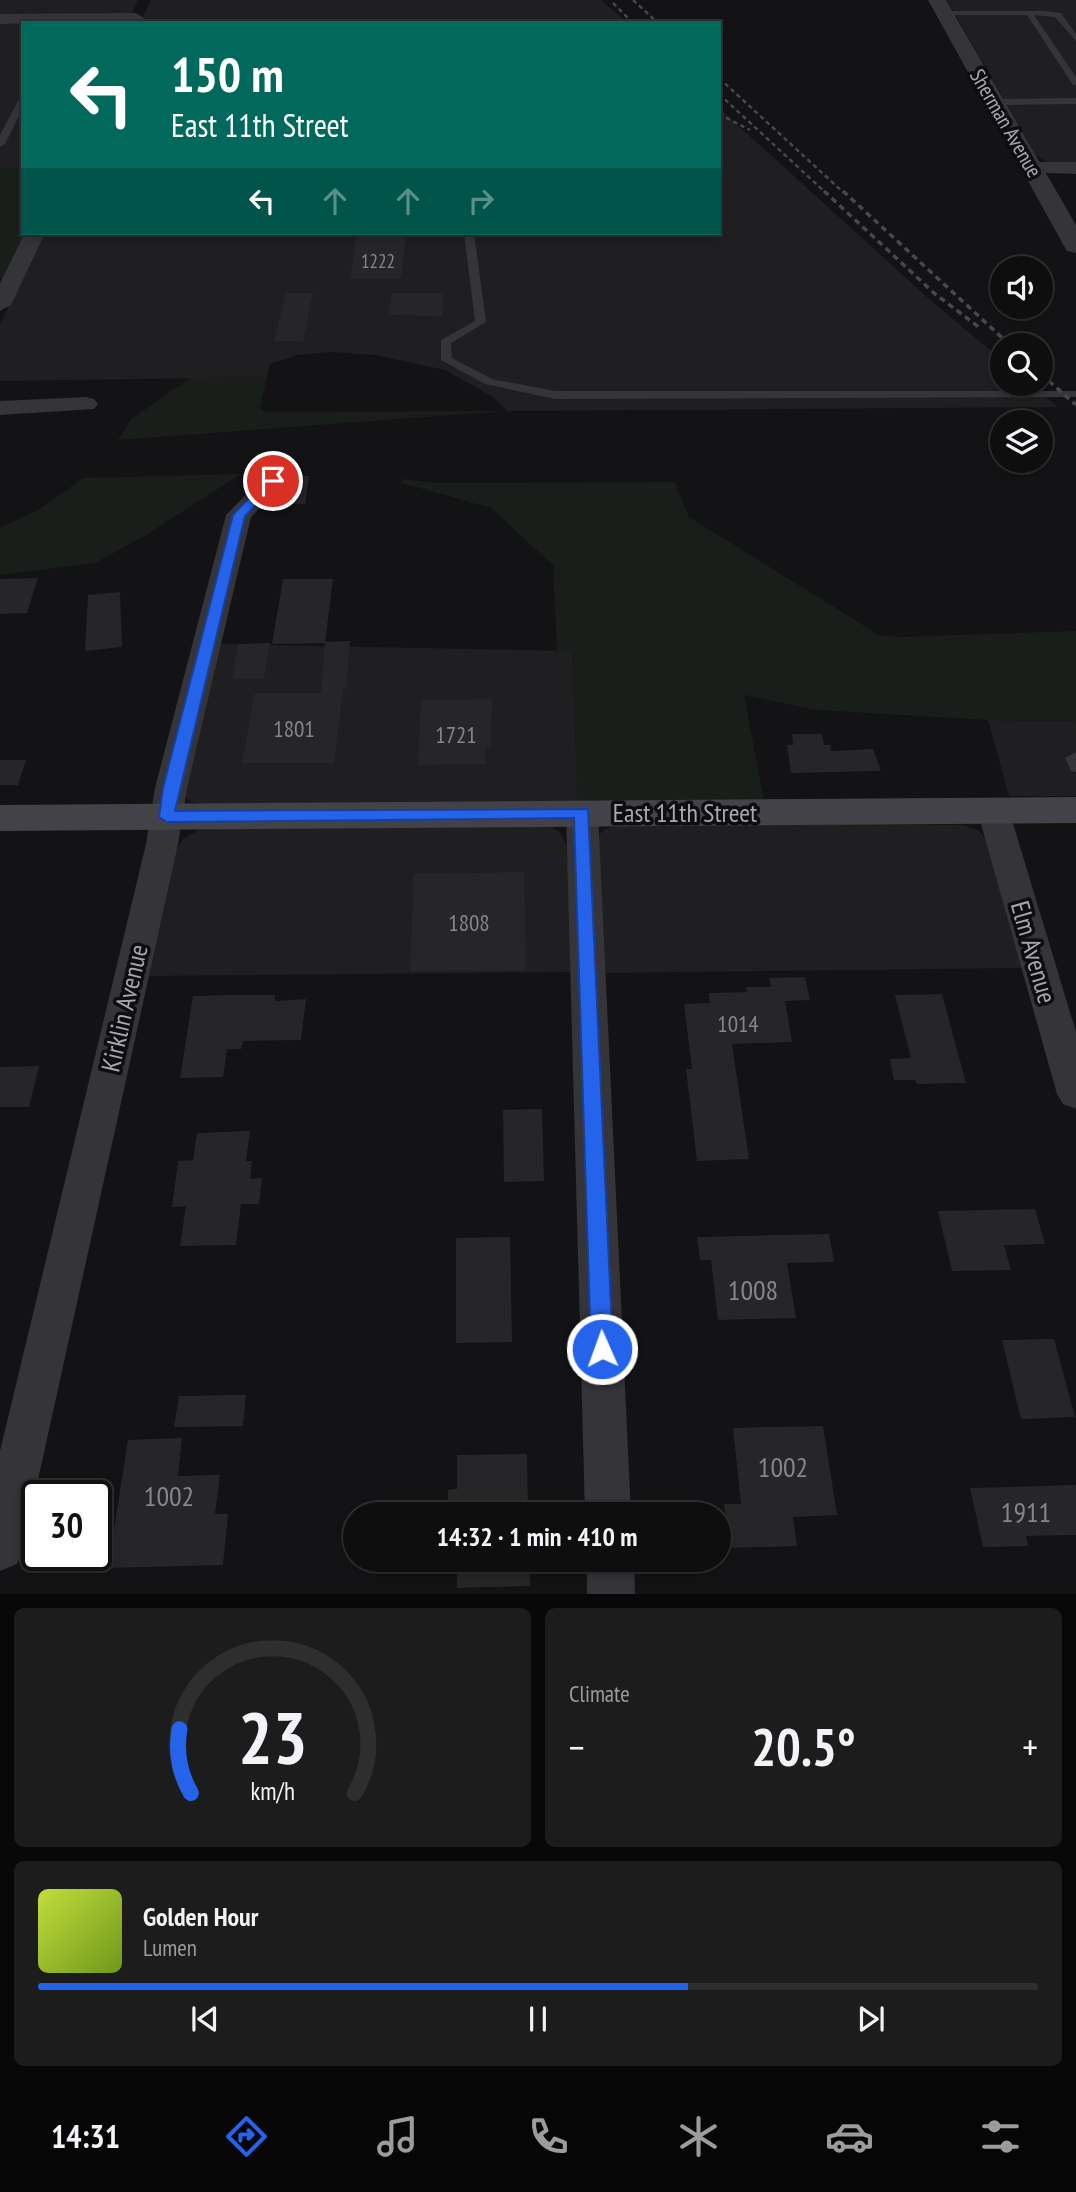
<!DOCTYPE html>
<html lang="en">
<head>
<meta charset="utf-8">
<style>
  :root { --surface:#0e0e0f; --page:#1c1c1d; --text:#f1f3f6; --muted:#9b9c9e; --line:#2e2e2f; --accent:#2563eb }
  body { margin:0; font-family:"PT Sans Narrow",sans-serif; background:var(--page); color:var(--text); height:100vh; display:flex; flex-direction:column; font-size:26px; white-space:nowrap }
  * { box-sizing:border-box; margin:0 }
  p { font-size:23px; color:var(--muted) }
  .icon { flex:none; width:38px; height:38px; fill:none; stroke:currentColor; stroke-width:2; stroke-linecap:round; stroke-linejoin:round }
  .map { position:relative; height:1594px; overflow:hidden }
  .sheet { display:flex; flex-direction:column; gap:14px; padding:14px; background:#080808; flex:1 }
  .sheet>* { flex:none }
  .top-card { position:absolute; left:21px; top:21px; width:700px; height:214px; border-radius:0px; box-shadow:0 4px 10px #0003,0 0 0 2px var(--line); background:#00695c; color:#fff; overflow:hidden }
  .fabs { position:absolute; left:990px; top:256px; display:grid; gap:14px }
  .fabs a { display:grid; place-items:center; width:63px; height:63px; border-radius:50%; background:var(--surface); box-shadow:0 4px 10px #0003,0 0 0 2px var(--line); font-size:35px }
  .speed { position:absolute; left:21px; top:1480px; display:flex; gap:14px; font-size:35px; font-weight:700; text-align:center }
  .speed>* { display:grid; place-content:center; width:91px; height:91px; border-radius:50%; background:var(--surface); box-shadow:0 4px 10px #0003,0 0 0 2px var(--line); line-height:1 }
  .speed .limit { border:4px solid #111; border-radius:10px; background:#fff; color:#111 }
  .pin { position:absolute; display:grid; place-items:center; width:60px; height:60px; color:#fff; margin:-30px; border:4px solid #fff; border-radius:50%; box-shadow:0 2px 7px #0007 }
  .me { position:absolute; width:77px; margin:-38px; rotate:358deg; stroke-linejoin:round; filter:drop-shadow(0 0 5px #0008) }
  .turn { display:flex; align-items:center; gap:24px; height:147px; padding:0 35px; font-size:32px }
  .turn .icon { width:91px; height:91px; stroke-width:2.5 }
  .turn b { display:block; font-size:49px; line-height:60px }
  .lanes { display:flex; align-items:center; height:66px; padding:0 35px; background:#0003; justify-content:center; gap:35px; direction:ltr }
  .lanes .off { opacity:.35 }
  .big { font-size:52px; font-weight:700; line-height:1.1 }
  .sheet .tile { flex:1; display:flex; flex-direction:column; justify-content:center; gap:10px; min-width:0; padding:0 24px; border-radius:10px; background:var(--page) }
  .sheet .dial { align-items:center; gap:0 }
  .dial svg { height:182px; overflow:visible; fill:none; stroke:var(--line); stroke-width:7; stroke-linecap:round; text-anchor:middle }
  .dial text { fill:var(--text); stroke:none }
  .song { display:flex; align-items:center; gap:21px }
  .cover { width:84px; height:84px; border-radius:10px; background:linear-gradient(135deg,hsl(70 70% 55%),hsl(80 70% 35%)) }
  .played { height:7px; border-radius:4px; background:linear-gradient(90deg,var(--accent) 65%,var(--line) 65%) }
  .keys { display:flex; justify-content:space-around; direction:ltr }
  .heat { display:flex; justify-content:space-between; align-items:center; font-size:38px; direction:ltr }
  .sheet .tiles { flex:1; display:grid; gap:14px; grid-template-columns:1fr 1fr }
  .tile:last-child { grid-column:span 2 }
  .trip { position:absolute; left:343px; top:1502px; width:388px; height:70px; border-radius:35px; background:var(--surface); box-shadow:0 4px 10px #0003,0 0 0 2px var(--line); font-weight:700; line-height:70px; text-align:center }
  .tabs { display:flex; height:112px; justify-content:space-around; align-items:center; background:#060606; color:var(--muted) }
  .tabs .icon { width:49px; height:49px }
  .tabs .current { color:var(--accent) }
  .tabs b { font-size:32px; color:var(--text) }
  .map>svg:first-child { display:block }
</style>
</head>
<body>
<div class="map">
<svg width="1076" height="1594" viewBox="0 0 1076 1594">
  <rect width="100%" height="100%" fill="#131214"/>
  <path fill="#1f1f21" d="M0,0H138L130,16H0Z
    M151,0H601L628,23H140Z
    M947,0H1076V165L1050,163L1036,155Z
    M0,21H128L23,23V168H0Z
    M719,108L928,298L1003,361V383H1029L1058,407L507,411L493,397L445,370L376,355L331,352L298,355L270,364L267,377L0,381V324L44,233H719Z
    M219,644L572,651L578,802L206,805L191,802L184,796Z
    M988,720L1076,721V796H1009Z
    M816,823L963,825L979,831L988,841L1024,968L602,973L599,835L603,831L612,826Z
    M548,826L560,832L569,851L574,972L147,976L175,851L184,838L201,829Z"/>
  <path fill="#191e1b" d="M0,168H23V233H27L4,278H0Z
    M267,377L260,408L265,412L507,411L118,440L131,419L190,378Z
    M241,474L143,537L95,563L0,575V528L40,509L83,478Z
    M401,479L438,483L675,482L689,517L879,635L899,637L1076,631V721L988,720L817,710L744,695L764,801L578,802L572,651H557L553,565L491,508L401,483Z"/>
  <path fill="#262528" d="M357,233H406L401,278H350Z
    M286,293H313L303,341H274Z
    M392,293H444L442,316L389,315Z
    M286,476H309L305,504H280L283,488L289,481Z
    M38,578L27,613L0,614V579Z
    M283,579H333L325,643L272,644Z
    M120,592L122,647L85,651L88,595Z
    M350,641L346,689H343L334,763H242L255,693H321L325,642Z
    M270,643L264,678L232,679L238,644Z
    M492,699L491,748H485V764L418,765L421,700Z
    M792,734H822L824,745H830L831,751L873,749L881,771L791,773L787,745H793Z
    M0,760H26L18,785H0Z
    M524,872L526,970L410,971L414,874Z
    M805,977L810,1000L785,1001L792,1042L732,1044L749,1159L697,1161L686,1069H692L684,1004L710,1003L709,993L747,992L746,987H771L769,978Z
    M942,994L966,1083L917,1084L915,1080H894L890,1059L911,1058L895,995Z
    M235,995H275V1001L306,999L301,1040L243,1041L241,1049H227L223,1077L180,1078L193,996Z
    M39,1066L29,1107H0V1067Z
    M542,1109L544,1181L504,1182L503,1110Z
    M250,1131L246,1161H252L250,1179L262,1178L259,1204H241L236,1245L180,1246L186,1206L172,1207L178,1161L193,1160L197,1133Z
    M1035,1209L1045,1244L1004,1245L1011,1270L952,1271L938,1211Z
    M829,1234L834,1262L787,1263L796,1318L718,1320L711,1260H700L697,1237Z
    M510,1237L512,1342L456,1343V1238Z
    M1054,1339L1075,1417L1021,1419L1002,1340Z
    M246,1395L243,1426L174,1427L179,1396Z
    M823,1426L837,1515L793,1517L797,1546L729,1548L724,1504H741L733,1428Z
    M182,1438L178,1476L220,1475L215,1514H228L223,1565L108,1568L128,1440Z
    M527,1454L528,1514H447L448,1490L457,1489V1455Z
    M1076,1485V1535L1026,1536L1028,1546L983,1547L970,1488Z
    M457,1559H529L530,1586L457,1588Z"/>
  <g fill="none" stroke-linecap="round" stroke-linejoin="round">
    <path fill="#343439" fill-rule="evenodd" d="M941,11H1046L1061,13L1076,34V41L1055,17L1034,15L1076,77V86L1073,85L1027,15H944Z
      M23,96V108L5,144L0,147V135L19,99Z
      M1076,98V104L994,105L990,102L994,99Z
      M464,233H474L486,322L451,343L452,358L492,379L555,391H1076V397L555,399L485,384L441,360V340L475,321Z
      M1076,752V772L1071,771L1065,758Z"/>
    <path fill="#343439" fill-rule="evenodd" d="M136,13L144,18L142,21L0,24V14Z
      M1032,162H1076V174L1025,172L1023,168L1025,164Z
      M25,233H45L11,305L0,311V283Z
      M86,397L94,399L98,404L94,409L0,415V401Z
      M273,473L282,476L286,481L251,517L187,788L178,844L23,1548L17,1564L0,1571V1451L146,844L155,788L226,515L264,476Z
      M993,799L1004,803L1009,810L1076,1032V1109L1063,1104L1057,1094L977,810L982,803Z
      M582,802L593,806L598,813L631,1514H585L566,813L571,806Z
      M587,1559H634L635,1594H587Z"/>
    <path fill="#343439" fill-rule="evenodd" d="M928,0H946L1076,225V253L1067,251L1064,246Z"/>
    <path fill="#424248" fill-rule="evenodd" d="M1076,797V823L0,831V805Z"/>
    <path stroke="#47474d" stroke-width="2.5" stroke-dasharray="4.5 3.5" stroke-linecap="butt" d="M633,0L658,23
      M613,3L633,23
      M719,78L844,193
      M719,94L826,193
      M719,114L750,130"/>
    <path stroke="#47474d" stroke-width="3.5" stroke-dasharray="6 4.5" stroke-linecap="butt" d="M824,191L934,293L980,328
      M843,191L1010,345
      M1041,374L1076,405"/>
  </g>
  <path fill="#2563eb" stroke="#184099" stroke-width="2" d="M268,478L279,481L245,516L175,811L588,809L613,1349L609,1356L602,1359L594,1356L591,1349L574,818L167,822L159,817L163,788L233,515Z"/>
  <g text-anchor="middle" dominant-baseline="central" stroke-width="7" stroke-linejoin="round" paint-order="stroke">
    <g font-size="19" fill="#848690">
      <text x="378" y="261">1222</text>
    </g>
    <g font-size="21" fill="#a5a7b3" stroke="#0e0d0f">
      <text transform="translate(1006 123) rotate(60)">Sherman Avenue</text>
    </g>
    <g font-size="23" fill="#848690">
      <text x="294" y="728">1801</text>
      <text x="456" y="734">1721</text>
      <text x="469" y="922">1808</text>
      <text x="738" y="1023">1014</text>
    </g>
    <g font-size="26" fill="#a5a7b3" stroke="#0e0d0f">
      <text x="685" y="812">East 11th Street</text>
      <text transform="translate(1034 952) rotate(74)">Elm Avenue</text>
      <text transform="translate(124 1008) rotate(-77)">Kirklin Avenue</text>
    </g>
    <g font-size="28" fill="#848690">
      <text x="753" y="1289">1008</text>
      <text x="783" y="1466">1002</text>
      <text x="169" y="1495">1002</text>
      <text x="1026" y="1511">1911</text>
    </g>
  </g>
</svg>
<div class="fabs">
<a><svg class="icon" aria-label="sound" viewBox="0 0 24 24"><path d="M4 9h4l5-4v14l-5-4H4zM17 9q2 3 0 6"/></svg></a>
<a><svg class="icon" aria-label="search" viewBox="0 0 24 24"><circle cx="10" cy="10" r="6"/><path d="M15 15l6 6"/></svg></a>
<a><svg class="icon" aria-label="layers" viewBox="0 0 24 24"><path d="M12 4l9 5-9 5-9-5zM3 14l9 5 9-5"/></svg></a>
</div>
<div class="speed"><div class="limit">30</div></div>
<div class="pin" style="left:273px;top:481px;background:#d93025"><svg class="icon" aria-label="arrive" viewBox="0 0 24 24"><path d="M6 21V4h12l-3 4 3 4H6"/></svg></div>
<svg class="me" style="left:602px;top:1349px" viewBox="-20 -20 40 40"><circle r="17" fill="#2563eb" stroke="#fff" stroke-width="3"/><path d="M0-11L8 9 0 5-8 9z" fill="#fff"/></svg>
<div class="trip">14:32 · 1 min · 410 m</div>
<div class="top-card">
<div class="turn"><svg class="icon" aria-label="left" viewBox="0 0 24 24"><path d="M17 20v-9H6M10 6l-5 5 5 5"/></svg><div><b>150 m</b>East 11th Street</div></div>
<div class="lanes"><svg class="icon" aria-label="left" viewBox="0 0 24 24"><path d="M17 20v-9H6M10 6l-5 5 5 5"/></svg><svg class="icon off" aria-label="ahead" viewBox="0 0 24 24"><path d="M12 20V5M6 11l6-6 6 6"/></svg><svg class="icon off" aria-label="ahead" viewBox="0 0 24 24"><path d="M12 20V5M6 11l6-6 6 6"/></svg><svg class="icon off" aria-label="right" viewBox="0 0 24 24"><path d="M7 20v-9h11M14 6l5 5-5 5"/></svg></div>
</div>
</div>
<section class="sheet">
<div class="tiles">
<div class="tile dial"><svg viewBox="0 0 100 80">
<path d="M14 69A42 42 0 1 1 86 69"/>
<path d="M14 69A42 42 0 0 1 9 41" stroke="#2563eb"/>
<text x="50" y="56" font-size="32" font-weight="700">23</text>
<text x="50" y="72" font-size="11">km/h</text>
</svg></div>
<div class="tile"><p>Climate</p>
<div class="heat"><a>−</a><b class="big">20.5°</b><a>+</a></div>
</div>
<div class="tile">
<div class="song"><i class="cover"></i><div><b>Golden Hour</b><p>Lumen</p></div></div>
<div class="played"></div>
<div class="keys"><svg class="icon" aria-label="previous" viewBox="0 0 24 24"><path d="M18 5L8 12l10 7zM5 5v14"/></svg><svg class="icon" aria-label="pause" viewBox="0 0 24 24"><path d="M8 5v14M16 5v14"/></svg><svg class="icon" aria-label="next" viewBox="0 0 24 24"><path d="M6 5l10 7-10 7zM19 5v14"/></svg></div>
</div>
</div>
</section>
<nav class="tabs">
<b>14:31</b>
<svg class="icon current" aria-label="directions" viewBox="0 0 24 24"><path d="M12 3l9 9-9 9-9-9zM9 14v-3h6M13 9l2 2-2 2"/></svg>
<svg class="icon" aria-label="music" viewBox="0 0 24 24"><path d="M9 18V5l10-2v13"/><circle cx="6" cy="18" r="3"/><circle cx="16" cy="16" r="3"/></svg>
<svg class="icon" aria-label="phone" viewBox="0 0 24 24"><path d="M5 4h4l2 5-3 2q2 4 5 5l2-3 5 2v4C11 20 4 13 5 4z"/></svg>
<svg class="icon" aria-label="climate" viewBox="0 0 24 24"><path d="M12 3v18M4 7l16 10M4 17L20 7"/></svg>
<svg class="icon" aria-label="car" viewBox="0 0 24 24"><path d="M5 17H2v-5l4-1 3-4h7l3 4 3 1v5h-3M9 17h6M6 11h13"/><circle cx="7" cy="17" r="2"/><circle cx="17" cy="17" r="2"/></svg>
<svg class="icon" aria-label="filters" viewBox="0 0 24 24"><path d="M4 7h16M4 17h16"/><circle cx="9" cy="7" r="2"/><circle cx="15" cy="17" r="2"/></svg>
</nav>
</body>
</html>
